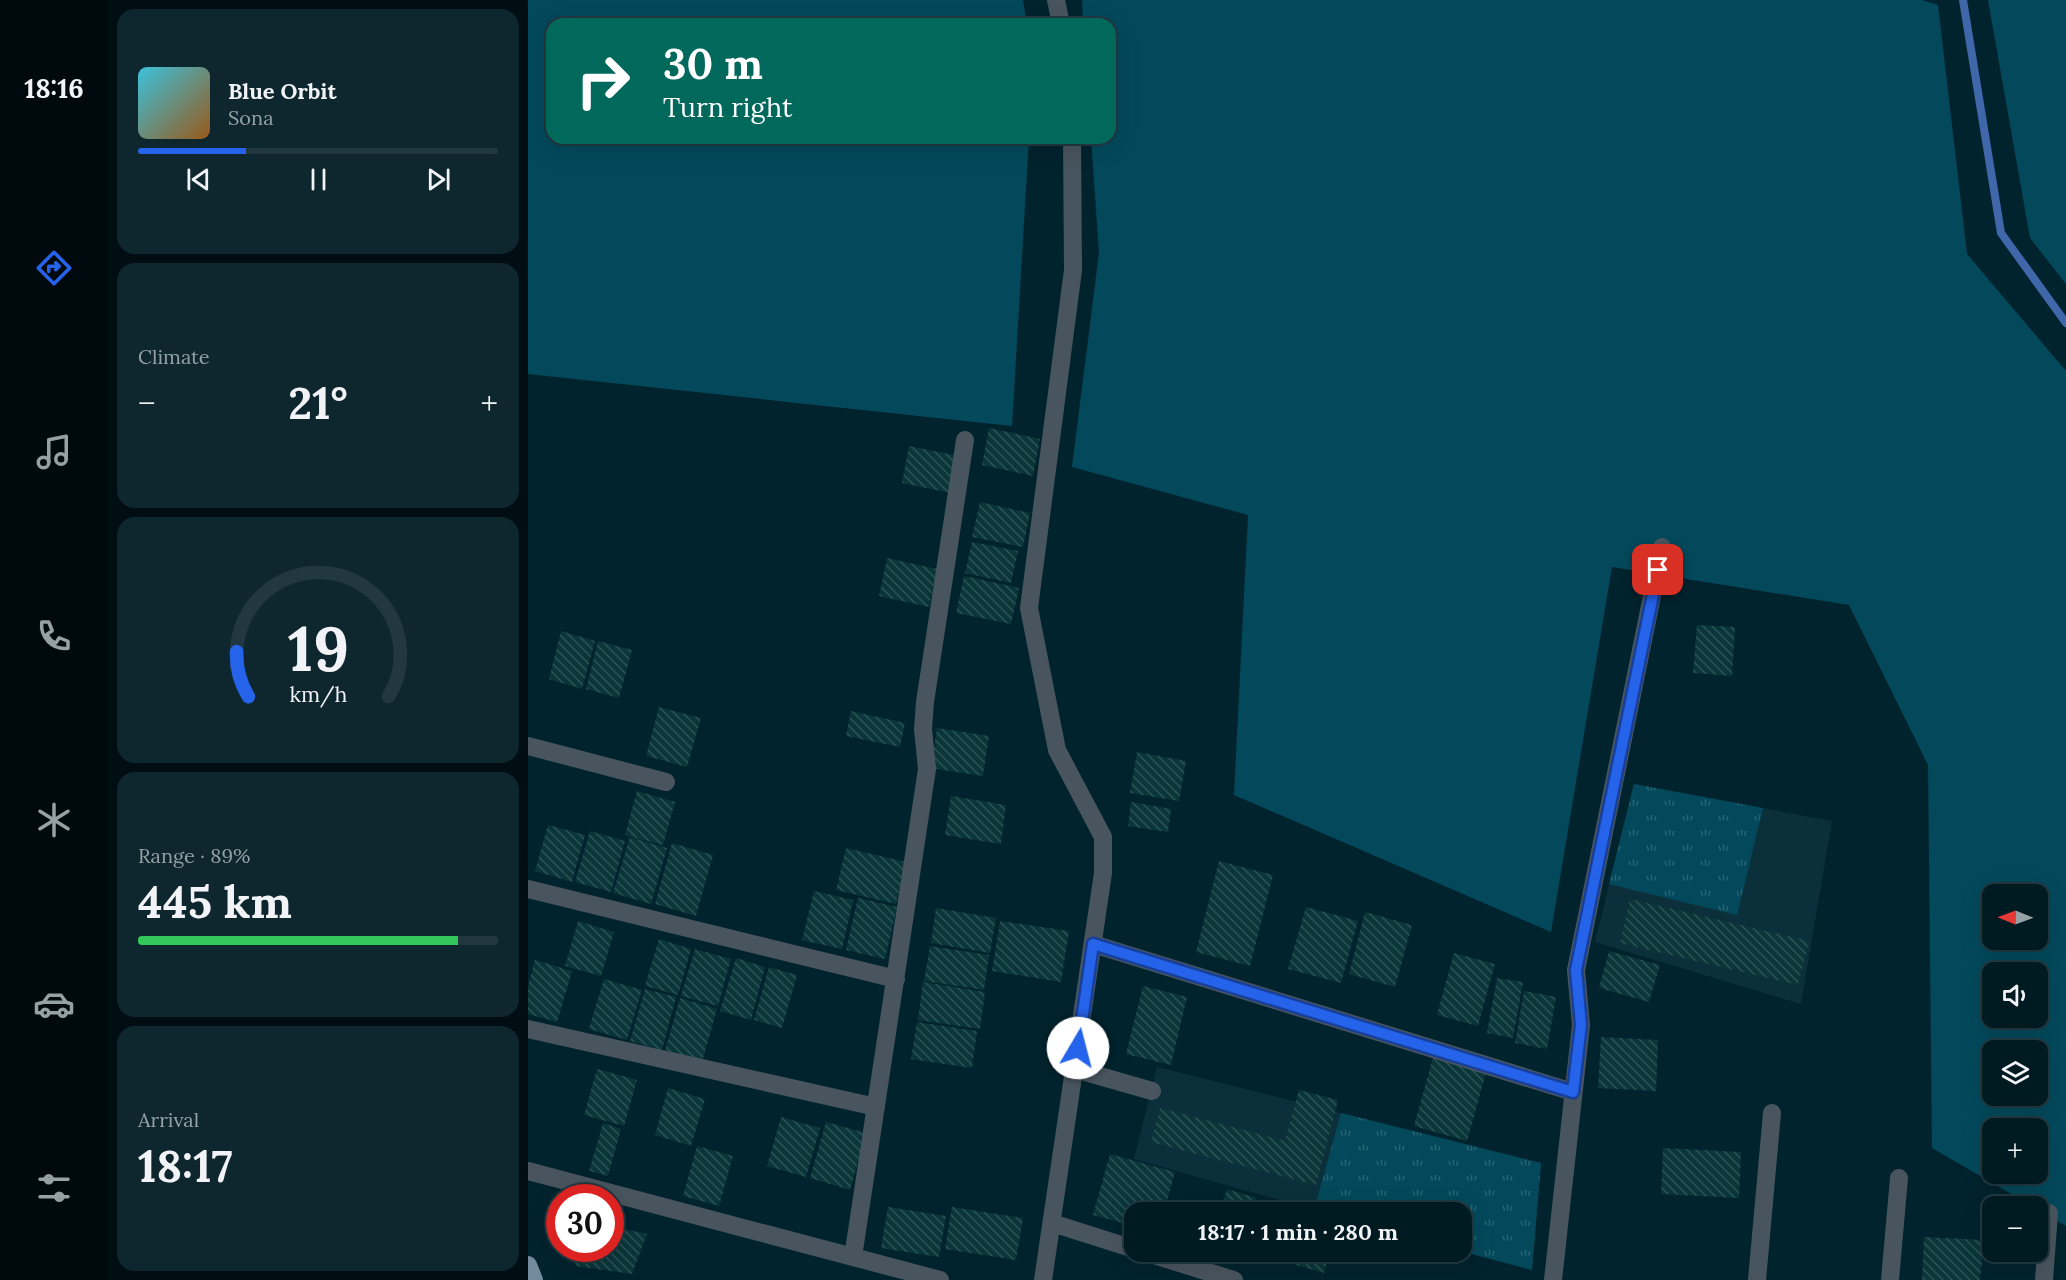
<!DOCTYPE html>
<html lang="en">
<head>
<meta charset="utf-8">
<style>
  :root { --surface:#001a22; --page:#0e272f; --text:#f1f3f6; --muted:#95a1a5; --line:#223840; --accent:#2563eb }
  body { margin:0; font-family:Lora,serif; background:var(--page); color:var(--text); height:100vh; display:flex; flex-direction:column; font-size:22px; white-space:nowrap }
  * { box-sizing:border-box; margin:0 }
  p { font-size:20px; color:var(--muted) }
  .icon { flex:none; width:33px; height:33px; fill:none; stroke:currentColor; stroke-width:2; stroke-linecap:round; stroke-linejoin:round }
  .map { position:relative; flex:1; overflow:hidden }
  .panel { display:flex; flex-direction:column; gap:9px; padding:9px; background:#000e13; width:420px }
  .panel>* { flex:none }
  .banner { position:absolute; left:18px; top:18px; width:570px; height:126px; border-radius:18px; box-shadow:0 6px 24px #0002,0 0 0 2px var(--line); background:#00695c; color:#fff; overflow:hidden }
  .needle { width:39px; rotate:271deg }
  .tools { position:absolute; left:1454px; top:884px; display:grid; gap:12px }
  .tools a { display:grid; place-items:center; width:66px; height:66px; border-radius:12px; background:var(--surface); box-shadow:0 6px 24px #0002,0 0 0 2px var(--line); font-size:30px }
  .speed { position:absolute; left:18px; top:1184px; display:flex; gap:12px; font-size:30px; font-weight:700; text-align:center }
  .speed>* { display:grid; place-content:center; width:78px; height:78px; border-radius:50%; background:var(--surface); box-shadow:0 6px 24px #0002,0 0 0 2px var(--line); line-height:1 }
  .speed .limit { border:9px solid #d22; background:#fff; color:#111 }
  .pin { position:absolute; display:grid; place-items:center; width:51px; height:51px; color:#fff; margin:-26px; border-radius:12px; box-shadow:0 3px 9px #0006 }
  .me { position:absolute; width:66px; margin:-33px; rotate:8deg; stroke-linejoin:round; filter:drop-shadow(0 0 4px #0008) }
  .turn { display:flex; align-items:center; gap:21px; height:126px; padding:0 18px; font-size:27px }
  .turn .icon { width:78px; height:78px; stroke-width:2.5 }
  .turn b { display:block; font-size:42px; line-height:51px }
  .big { font-size:45px; font-weight:800; line-height:1.1 }
  .panel .widget { flex:1; display:flex; flex-direction:column; justify-content:center; gap:9px; min-width:0; padding:0 21px; border-radius:18px; background:var(--page) }
  .panel .dial { align-items:center; gap:0 }
  .dial svg { height:156px; overflow:visible; fill:none; stroke:var(--line); stroke-width:7; stroke-linecap:round; text-anchor:middle }
  .dial text { fill:var(--text); stroke:none }
  .song { display:flex; align-items:center; gap:18px }
  .cover { width:72px; height:72px; border-radius:9px; background:linear-gradient(135deg,hsl(190 70% 55%),hsl(30 70% 35%)) }
  .played { height:6px; border-radius:3px; background:linear-gradient(90deg,var(--accent) 30%,var(--line) 30%) }
  .keys { display:flex; justify-content:space-around; direction:ltr }
  .heat { display:flex; justify-content:space-between; align-items:center; font-size:33px; direction:ltr }
  .charge { height:9px; border-radius:4px; background:linear-gradient(90deg,#34c759 89%,var(--line) 0) }
  .trip { position:absolute; left:596px; top:1202px; width:348px; height:60px; border-radius:18px; background:var(--surface); box-shadow:0 6px 24px #0002,0 0 0 2px var(--line); font-weight:800; line-height:60px; text-align:center }
  main { display:flex; flex:1; min-height:0 }
  .dock { display:flex; flex-direction:column; width:108px; justify-content:space-around; align-items:center; background:#000a0e; color:var(--muted) }
  .dock .icon { width:42px; height:42px }
  .dock .on { color:var(--accent) }
  .dock b { font-size:27px; color:var(--text) }
  .map>svg:first-child { display:block }
</style>
</head>
<body>
<main>
<nav class="dock">
<b>18:16</b>
<svg class="icon on" aria-label="directions" viewBox="0 0 24 24"><path d="M12 3l9 9-9 9-9-9zM9 14v-3h6M13 9l2 2-2 2"/></svg>
<svg class="icon" aria-label="music" viewBox="0 0 24 24"><path d="M9 18V5l10-2v13"/><circle cx="6" cy="18" r="3"/><circle cx="16" cy="16" r="3"/></svg>
<svg class="icon" aria-label="phone" viewBox="0 0 24 24"><path d="M5 4h4l2 5-3 2q2 4 5 5l2-3 5 2v4C11 20 4 13 5 4z"/></svg>
<svg class="icon" aria-label="climate" viewBox="0 0 24 24"><path d="M12 3v18M4 7l16 10M4 17L20 7"/></svg>
<svg class="icon" aria-label="car" viewBox="0 0 24 24"><path d="M5 17H2v-5l4-1 3-4h7l3 4 3 1v5h-3M9 17h6M6 11h13"/><circle cx="7" cy="17" r="2"/><circle cx="17" cy="17" r="2"/></svg>
<svg class="icon" aria-label="filters" viewBox="0 0 24 24"><path d="M4 7h16M4 17h16"/><circle cx="9" cy="7" r="2"/><circle cx="15" cy="17" r="2"/></svg>
</nav>
<section class="panel">
<div class="widget">
<div class="song"><i class="cover"></i><div><b>Blue Orbit</b><p>Sona</p></div></div>
<div class="played"></div>
<div class="keys"><svg class="icon" aria-label="previous" viewBox="0 0 24 24"><path d="M18 5L8 12l10 7zM5 5v14"/></svg><svg class="icon" aria-label="pause" viewBox="0 0 24 24"><path d="M8 5v14M16 5v14"/></svg><svg class="icon" aria-label="next" viewBox="0 0 24 24"><path d="M6 5l10 7-10 7zM19 5v14"/></svg></div>
</div>
<div class="widget"><p>Climate</p>
<div class="heat"><a>−</a><b class="big">21°</b><a>+</a></div>
</div>
<div class="widget dial"><svg viewBox="0 0 100 80">
<path d="M14 69A42 42 0 1 1 86 69"/>
<path d="M14 69A42 42 0 0 1 8 46" stroke="#2563eb"/>
<text x="50" y="56" font-size="32" font-weight="700">19</text>
<text x="50" y="72" font-size="11">km/h</text>
</svg></div>
<div class="widget"><p>Range · 89%</p><b class="big">445 km</b><div class="charge"></div></div>
<div class="widget"><p>Arrival</p><b class="big">18:17</b></div>
</section>
<div class="map">
<svg width="1538" height="1280" viewBox="0 0 1538 1280">
  <defs>
    <pattern id="park-tufts" width="24" height="20" patternUnits="userSpaceOnUse" patternTransform="scale(1.5)"><rect width="24" height="20" fill="#03495b"/><path d="M3 7l-1-3M5 7V3M7 7l1-3M15 17l-1-3M17 17v-4M19 17l1-3" fill="none" stroke="#276373"/></pattern>
    <pattern id="building-back-hatch" width="6" height="6" patternUnits="userSpaceOnUse" patternTransform="scale(1.5)"><rect width="6" height="6" fill="#0a3639"/><path d="M-1 5l2 2M0 0l6 6M5-1l2 2" fill="none" stroke="#2d5356"/></pattern>
  </defs>
  <rect width="100%" height="100%" fill="#00232e"/>
  <path fill="#0b303b" d="M1106,784L1304,821L1273,1004L1067,942Z
    M629,1067L1013,1163L1004,1270L933,1251V1212H794L606,1159Z"/>
  <path fill="#03495b" fill-rule="evenodd" d="M0,0H495L499,24H24V138H501L484,426L0,374Z
    M554,0H1394L1410,5L1439,254L1538,371V1226L1509,1209V1206H1504L1404,1148L1400,765L1321,605L1084,567L1023,932L706,795L720,515L544,467L571,253L563,138H582V24H555ZM1464,894H1509V939H1464ZM1464,972H1509V1017H1464ZM1464,1050H1509V1095H1464ZM1464,1128H1509V1173H1464Z
    M1460,0H1538V284L1502,238Z"/>
  <path fill="url(#park-tufts)" d="M1106,784L1235,808L1209,915L1081,884Z
    M813,1113L1013,1163L1004,1270L933,1251V1212H794L786,1210Z"/>
  <g fill="none" stroke-linecap="round" stroke-linejoin="round">
    <path stroke="#4167ab" stroke-width="8" d="M1435,0L1473,233L1538,323"/>
  </g>
  <path fill="url(#building-back-hatch)" d="M461,428L512,439L505,476L454,465Z
    M381,446L431,456L423,493L374,483Z
    M452,502L502,513L495,547L444,537Z
    M444,542L490,551L483,583L437,573Z
    M359,558L409,569L401,607L351,596Z
    M436,576L491,588L483,624L428,613Z
    M1169,625L1207,627L1204,676L1165,673Z
    M33,631L67,641L54,689L21,679Z
    M70,641L104,650L91,698L58,689Z
    M131,707L173,718L159,767L118,756Z
    M323,711L377,723L372,747L318,736Z
    M409,728L461,736L455,776L403,768Z
    M609,752L658,761L651,801L602,793Z
    M109,791L147,802L135,845L97,835Z
    M423,796L478,805L473,844L417,835Z
    M603,802L643,809L640,832L600,826Z
    M20,825L57,835L44,882L7,871Z
    M62,831L97,841L83,892L47,882Z
    M102,837L139,848L123,904L85,893Z
    M144,843L185,855L168,916L127,904Z
    M318,848L378,862L368,904L308,890Z
    M691,861L745,875L722,966L668,952Z
    M286,891L325,900L314,949L274,940Z
    M330,898L369,907L357,959L318,950Z
    M1102,899L1281,941L1270,985L1092,943Z
    M778,907L830,921L813,983L760,969Z
    M408,908L468,918L462,953L403,943Z
    M837,912L884,925L867,987L821,974Z
    M50,921L86,932L73,976L37,966Z
    M472,921L541,931L533,982L464,971Z
    M131,939L163,949L150,995L117,986Z
    M402,946L461,955L456,990L396,981Z
    M167,949L203,959L190,1006L153,996Z
    M1081,951L1132,965L1121,1002L1071,988Z
    M926,953L967,964L950,1026L909,1015Z
    M208,958L237,967L223,1020L192,1011Z
    M7,960L44,971L29,1022L0,1014V986Z
    M241,967L269,975L254,1028L226,1020Z
    M969,978L995,982L985,1038L959,1033Z
    M76,979L114,990L99,1040L61,1029Z
    M395,982L457,992L452,1029L390,1020Z
    M615,986L659,997L643,1065L598,1054Z
    M117,989L148,997L134,1050L102,1041Z
    M996,991L1028,997L1019,1049L987,1043Z
    M152,998L189,1009L174,1062L137,1051Z
    M389,1022L449,1031L444,1068L383,1059Z
    M1073,1037L1130,1040L1128,1091L1070,1088Z
    M906,1054L959,1069L939,1141L886,1126Z
    M69,1069L109,1080L96,1126L56,1115Z
    M140,1088L177,1099L163,1146L127,1135Z
    M771,1090L810,1100L788,1185L623,1142L632,1108L757,1141Z
    M253,1117L292,1128L278,1177L239,1166Z
    M298,1122L338,1133L322,1190L282,1178Z
    M75,1123L93,1129L80,1176L61,1171Z
    M169,1146L205,1156L191,1206L155,1196Z
    M1135,1148L1213,1152L1211,1198L1133,1194Z
    M582,1154L647,1172L636,1212H606V1226L565,1215Z
    M699,1189L728,1198L724,1212H692Z
    M730,1200L755,1207L753,1212H727Z
    M758,1206L776,1211V1212H756Z
    M360,1207L418,1216L411,1257L353,1248Z
    M424,1207L495,1218L488,1260L417,1249Z
    M82,1226L119,1234L104,1274L48,1266L41,1248H82Z
    M1396,1237L1456,1240L1452,1280H1394Z
    M745,1251H769L765,1264L743,1258Z
    M771,1251H802L796,1273L768,1265Z"/>
  <g fill="none" stroke-linecap="round" stroke-linejoin="round">
    <path stroke="#49555e" stroke-width="18" d="M528,0L533,24
      M0,746L138,782
      M0,889L368,979
      M565,944L1045,1092
      M0,1029L348,1107
      M547,1069L624,1091
      M0,1171L412,1280
      M524,1223L606,1249
      M613,1251L706,1280
      M325,1257L399,769L395,729L397,702L437,440
      M515,1280L575,873V837L529,750L501,608L545,270L544,138
      M1025,1280L1053,1025L1048,970L1134,547
      M1229,1280L1244,1113
      M1362,1280L1371,1178
      M1516,1280L1521,1213"/>
    <path stroke="#738b9d" stroke-width="18" d="M0,1265L6,1280"/>
  </g>
  <g fill="none" stroke-linecap="round" stroke-linejoin="round">
    <g stroke="#184099" stroke-width="15">
      <path id="route" d="M550,1048L565,944L1045,1092L1053,1025L1048,970L1130,570"/>
    </g>
    <use href="#route" stroke="#2563eb" stroke-width="10"/>
  </g>
</svg>
<div class="tools">
<a><svg class="needle" viewBox="-14 -14 28 28"><path d="M0-13l5 13h-10z" fill="#e53935"/><path d="M0 13l5-13h-10z" fill="#95a1a5"/></svg></a>
<a><svg class="icon" aria-label="sound" viewBox="0 0 24 24"><path d="M4 9h4l5-4v14l-5-4H4zM17 9q2 3 0 6"/></svg></a>
<a><svg class="icon" aria-label="layers" viewBox="0 0 24 24"><path d="M12 4l9 5-9 5-9-5zM3 14l9 5 9-5"/></svg></a>
<a>+</a>
<a>−</a>
</div>
<div class="speed"><div class="limit">30</div></div>
<div class="pin" style="left:1130px;top:570px;background:#d93025"><svg class="icon" aria-label="arrive" viewBox="0 0 24 24"><path d="M6 21V4h12l-3 4 3 4H6"/></svg></div>
<svg class="me" style="left:550px;top:1048px" viewBox="-20 -20 40 40"><circle r="19" fill="#fff"/><path d="M0-13L10 11 0 6-10 11z" fill="#2563eb"/></svg>
<div class="trip">18:17 · 1 min · 280 m</div>
<div class="banner">
<div class="turn"><svg class="icon" aria-label="right" viewBox="0 0 24 24"><path d="M7 20v-9h11M14 6l5 5-5 5"/></svg><div><b>30 m</b>Turn right</div></div>
</div>
</div>
</main>
</body>
</html>
